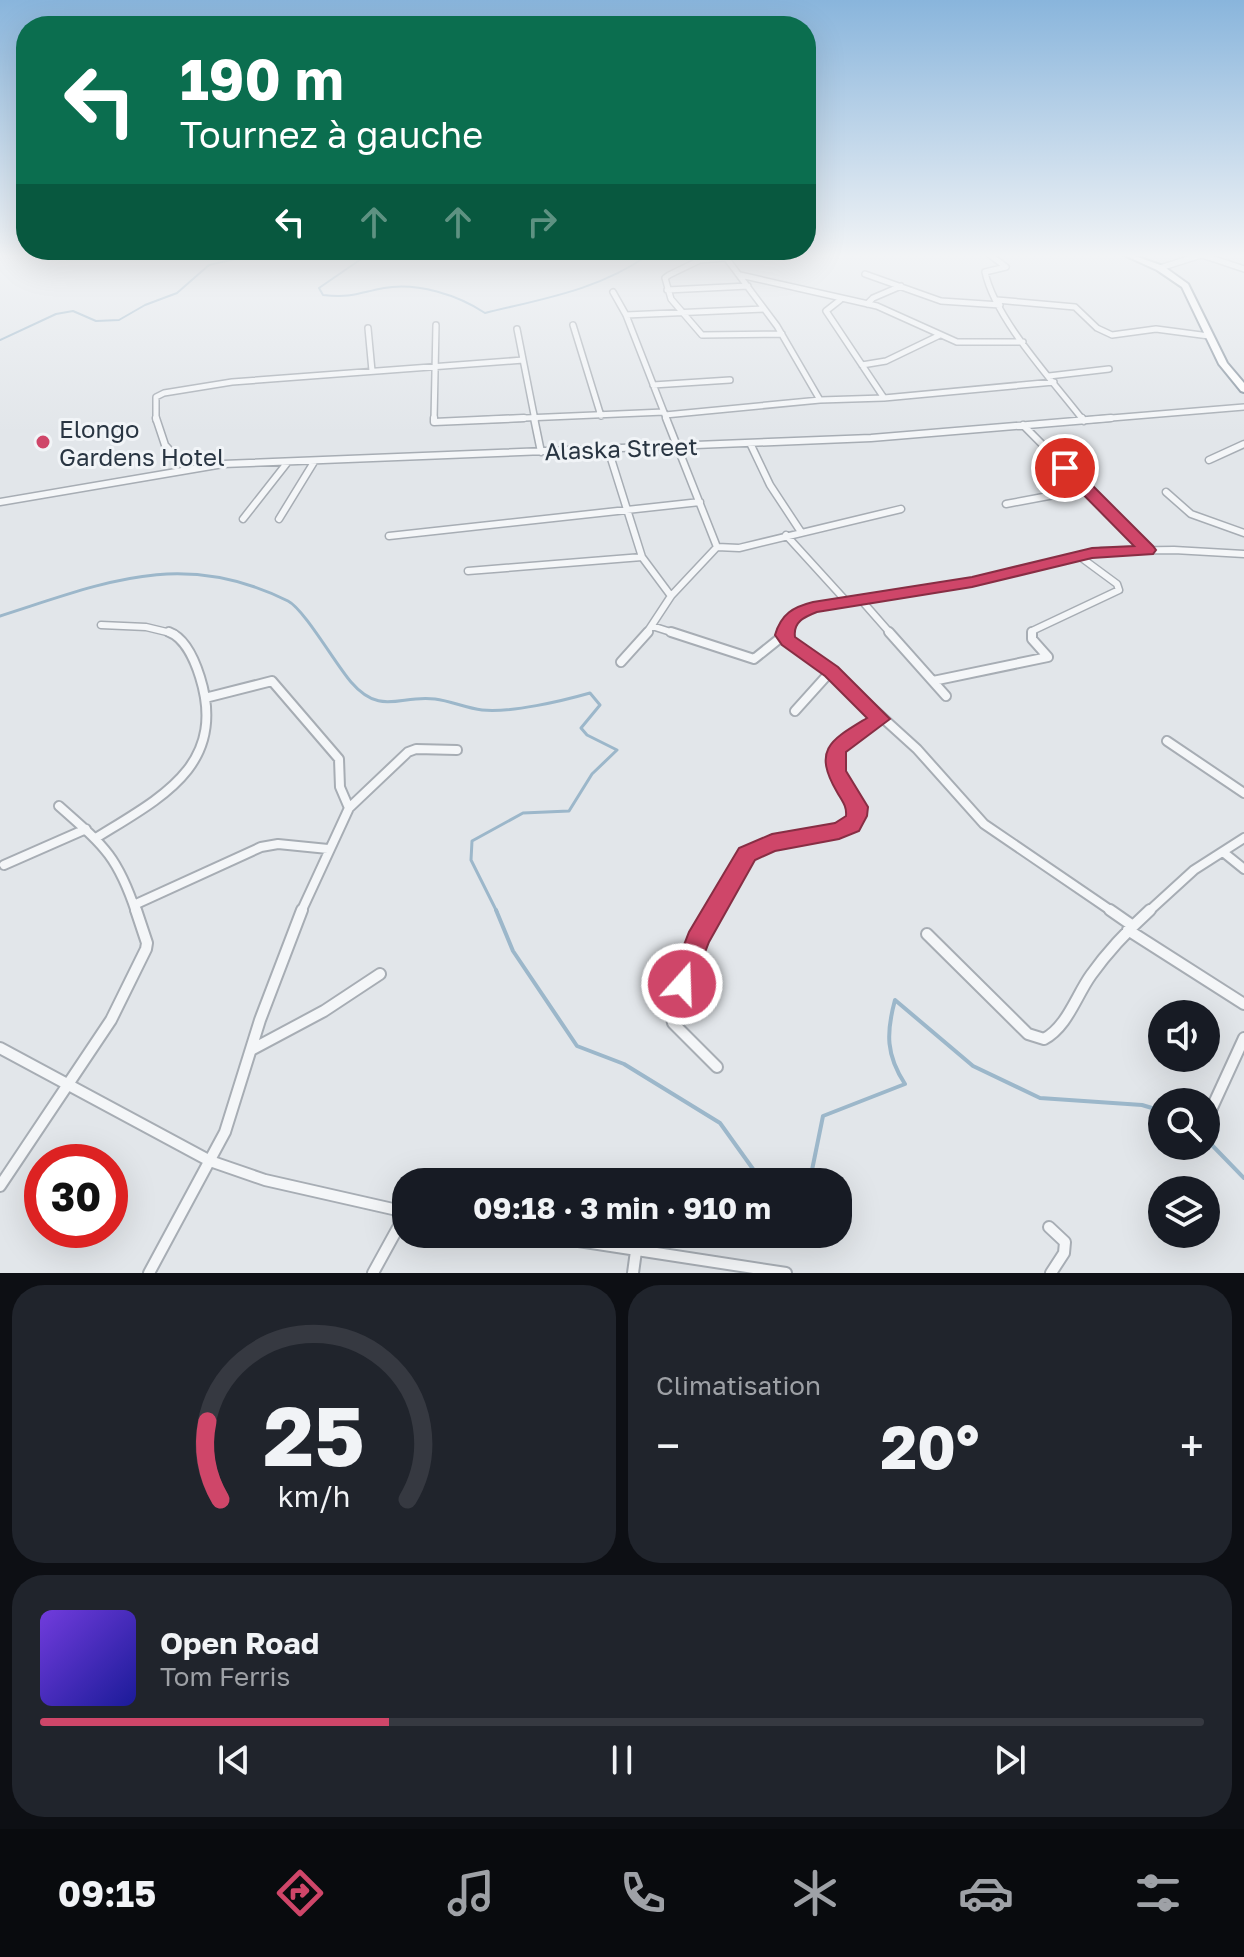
<!DOCTYPE html>
<html lang="fr">
<head>
<meta charset="utf-8">
<style>
  :root { --surface:#171b24; --page:#20242c; --text:#f1f3f6; --muted:#9ea1a6; --line:#363941; --accent:#cf4669 }
  body { margin:0; font-family:"Golos Text",sans-serif; background:var(--page); color:var(--text); height:100vh; display:flex; flex-direction:column; font-size:30px; white-space:nowrap }
  * { box-sizing:border-box; margin:0 }
  p { font-size:26px; color:var(--muted) }
  .icon { flex:none; width:44px; height:44px; fill:none; stroke:currentColor; stroke-width:2; stroke-linecap:round; stroke-linejoin:round }
  .map { position:relative; height:1273px; overflow:hidden }
  .sheet { display:flex; flex-direction:column; gap:12px; padding:12px; background:#0d0f14; flex:1 }
  .sheet>* { flex:none }
  .guide { position:absolute; left:16px; top:16px; width:800px; height:244px; border-radius:32px; box-shadow:0 8px 32px #0002; background:#0b6e4f; color:#fff; overflow:hidden }
  .controls { position:absolute; left:1148px; top:1000px; display:grid; gap:16px }
  .controls a { display:grid; place-items:center; width:72px; height:72px; border-radius:50%; background:var(--surface); box-shadow:0 8px 32px #0002; font-size:40px }
  .speed { position:absolute; left:24px; top:1144px; display:flex; gap:16px; font-size:40px; font-weight:700; text-align:center }
  .speed>* { display:grid; place-content:center; width:104px; height:104px; border-radius:50%; background:var(--surface); box-shadow:0 8px 32px #0002; line-height:1 }
  .speed .limit { border:12px solid #d22; background:#fff; color:#111 }
  .pin { position:absolute; display:grid; place-items:center; width:68px; height:68px; color:#fff; margin:-34px; border:4px solid #fff; border-radius:50%; box-shadow:0 2px 8px #0007 }
  .me { position:absolute; width:88px; margin:-44px; rotate:20deg; stroke-linejoin:round; filter:drop-shadow(0 0 6px #0008) }
  .turn { display:flex; align-items:center; gap:28px; height:168px; padding:0 32px; font-size:36px }
  .turn .icon { width:104px; height:104px; stroke-width:2.5 }
  .turn b { display:block; font-size:56px; line-height:68px }
  .lanes { display:flex; align-items:center; height:76px; padding:0 32px; background:#0003; justify-content:center; gap:40px; direction:ltr }
  .lanes .off { opacity:.35 }
  .big { font-size:60px; font-weight:700; line-height:1.1 }
  .sheet .widget { flex:1; display:flex; flex-direction:column; justify-content:center; gap:12px; min-width:0; padding:0 28px; border-radius:32px; background:var(--page) }
  .sheet .dial { align-items:center; gap:0 }
  .dial svg { height:208px; overflow:visible; fill:none; stroke:var(--line); stroke-width:7; stroke-linecap:round; text-anchor:middle }
  .dial text { fill:var(--text); stroke:none }
  .song { display:flex; align-items:center; gap:24px }
  .cover { width:96px; height:96px; border-radius:12px; background:linear-gradient(135deg,hsl(260 70% 55%),hsl(240 70% 35%)) }
  .played { height:8px; border-radius:4px; background:linear-gradient(90deg,var(--accent) 30%,var(--line) 30%) }
  .keys { display:flex; justify-content:space-around; direction:ltr }
  .heat { display:flex; justify-content:space-between; align-items:center; font-size:44px; direction:ltr }
  .sheet .tiles { flex:1; display:grid; gap:12px; grid-template-columns:1fr 1fr }
  .widget:last-child { grid-column:span 2 }
  .trip { position:absolute; left:392px; top:1168px; width:460px; height:80px; border-radius:32px; background:var(--surface); box-shadow:0 8px 32px #0002; font-weight:700; line-height:80px; text-align:center }
  .tabs { display:flex; height:128px; justify-content:space-around; align-items:center; background:#090b0e; color:var(--muted) }
  .tabs .icon { width:56px; height:56px }
  .tabs .current { color:var(--accent) }
  .tabs b { font-size:36px; color:var(--text) }
  .map>svg:first-child { display:block }
</style>
</head>
<body>
<div class="map">
<svg width="1244" height="1273" viewBox="0 0 1244 1273">
  <rect width="100%" height="100%" fill="#e2e6ea"/>
  <g fill="none" stroke-linecap="round" stroke-linejoin="round">
    <path stroke="#9cb7ca" stroke-width="2" d="M367,255L319,288L323,295C352,298 358,293 384,288C417,282 458,295 485,313C542,299 599,290 648,255
      M0,340L56,314L73,311L96,321L119,320L145,305L177,293L209,265L253,255"/>
    <path stroke="#9cb7ca" stroke-width="3" d="M0,616C104,583 182,548 288,601C304,609 336,665 351,682C381,717 401,694 435,699C451,701 466,708 482,710C511,713 562,701 590,693L600,705L581,728L587,735L617,750L592,774L569,811L523,813L472,841L471,860L497,912"/>
    <path stroke="#9cb7ca" stroke-width="4" d="M496,910L513,951L577,1046L624,1064L720,1123L758,1176L771,1182
      M1206,1139L1244,1178
      M801,1182L811,1175L823,1116L905,1084C886,1055 886,1033 895,1000L973,1066L1040,1098L1142,1105L1162,1111"/>
    <g stroke="#a7adb4" stroke-width="8">
      <path id="minor-far3" d="M990,255L1006,267L985,272C995,319 1053,381 1083,420
        M1202,255L1244,269
        M726,258L700,260L669,275L665,278L671,299L702,335L782,334
        M1160,268L1201,255
        M865,274L941,301L1000,305
        M740,275L877,306L957,342H1023
        M667,290L748,286
        M613,292L626,315L667,420
        M840,300L826,311L884,398L1054,382
        M997,300L1075,307L1097,328L1112,335L1156,329L1209,336
        M867,304L873,298L901,286
        M626,315L764,309
        M573,325L601,416
        M368,328L372,371
        M517,329L535,420
        M862,365L886,361L940,335
        M1049,376L1109,369
        M653,385L730,380
        M820,400L884,398
        M665,415L820,400L777,326L724,255
        M156,420V397L164,393L232,382L523,360
        M434,420L436,325
        M478,420L664,412
        M1087,420L1244,407"/>
    </g>
    <g stroke="#a7adb4" stroke-width="9">
      <path id="minor-far2" d="M156,418L165,445L186,468
        M434,418V422L524,418
        M534,418L541,452
        M666,418L717,547
        M1082,418L1084,421
        M1023,425L1147,550
        M750,443L770,485L801,532
        M608,449L642,557L671,596
        M1209,460L1244,444
        M1166,492L1191,514L1244,533
        M0,502L223,464L871,438L1111,418
        M1006,504L1086,489
        M243,519L287,463
        M279,519L314,462
        M786,535L847,602
        M389,536L700,502
        M717,547L739,548L901,509
        M468,571L642,557
        M862,601L891,634
        M101,625L146,627L175,634
        M652,626L677,634
        M646,634L671,596L717,547
        M786,634L785,630L796,614L813,607L972,582L1102,551L1174,550L1244,554
        M1032,634V631L1119,590L1117,584L1079,556"/>
    </g>
    <g stroke="#a7adb4" stroke-width="12">
      <path id="minor-far1" d="M671,632L754,659L784,635
        M786,632L789,641L831,671L917,749L984,824L1113,912
        M889,632L946,696
        M621,662L648,632
        M933,681L1048,657L1032,639V632
        M205,698L272,681L339,759L340,787L349,808
        M795,711L831,671
        M1167,741L1244,793
        M59,806C103,845 117,855 136,912
        M96,838C160,798 228,766 200,677C195,661 185,638 169,632
        M1223,852L1244,869
        M4,865L86,829
        M134,905L261,847L278,844L328,849
        M301,912L349,808L408,752L416,749L457,750
        M712,912C758,819 772,855 851,825L857,807L837,774L836,755L846,740L880,719
        M1148,912L1194,870L1244,838"/>
    </g>
    <g stroke="#a7adb4" stroke-width="14">
      <path id="minor" d="M713,910L671,1014L673,1023L717,1067
        M1110,910L1133,926
        M1128,930L1244,1004
        M927,934L1028,1034L1044,1039C1067,1027 1076,996 1091,975C1108,951 1128,930 1150,910
        M0,1048L210,1161L265,1180L406,1212
        M251,1050L324,1011L380,974
        M1210,1112L1244,1038
        M0,1186L111,1020L146,949L147,943L136,910
        M1049,1227L1065,1242L1064,1253L1051,1273
        M533,1234L786,1273
        M149,1273L225,1132L260,1020L302,910
        M373,1273L406,1213
        M633,1273L636,1251"/>
    </g>
    <g stroke="#8995a1" stroke-width="4">
      <path id="trunk" d="M1124,255H1132L1163,266L1188,284L1227,363L1244,383V392L1241,391L1219,364L1182,287L1157,270Z"/>
    </g>
    <use href="#minor-far3" stroke="#f4f6f8" stroke-width="5"/>
    <use href="#minor-far2" stroke="#f4f6f8" stroke-width="6"/>
    <use href="#minor-far1" stroke="#f4f6f8" stroke-width="8"/>
    <use href="#minor" stroke="#f4f6f8" stroke-width="10"/>
    <use href="#trunk" fill="#fff" fill-rule="evenodd"/>
  </g>
  <linearGradient id="sky" x2="0" y2="1"><stop stop-color="#89b5dc"/><stop offset="0.59" stop-color="#f2f4f6"/><stop offset="1" stop-color="#f2f4f6" stop-opacity="0"/></linearGradient>
  <rect width="1244" height="433" fill="url(#sky)"/>
  <path fill="#cf4669" stroke="#872e44" stroke-width="2" d="M1065,463L1071,464L1153,546L1156,550L1153,554L1092,558L972,587L817,612C804,617 793,622 795,637L838,667L890,719L846,752V771L868,807L867,816L859,831L839,839L775,851L755,860L709,942L690,991L682,995L673,991L669,984L689,932L739,848L772,834L835,823L846,816C847,806 842,801 837,792C812,749 831,740 867,718L825,676L782,645L775,635C781,614 793,607 813,602L972,577L1092,548L1134,546L1060,471L1058,468Z"/>
  <circle fill="#cf4669" stroke="#f1f4f7" stroke-width="3" cx="43" cy="442" r="8"/>
  <g text-anchor="middle" dominant-baseline="central" stroke-width="6" stroke-linejoin="round" paint-order="stroke">
    <g font-size="24" fill="#293542" stroke="#f1f4f7" text-anchor="start">
      <text x="59" y="428">Elongo<tspan x="59" dy="28">Gardens Hotel</tspan></text>
    </g>
    <g font-size="24" fill="#293542" stroke="#f1f4f7">
      <text transform="translate(621 448) rotate(-2)">Alaska Street</text>
    </g>
  </g>
</svg>
<div class="controls">
<a><svg class="icon" aria-label="sound" viewBox="0 0 24 24"><path d="M4 9h4l5-4v14l-5-4H4zM17 9q2 3 0 6"/></svg></a>
<a><svg class="icon" aria-label="search" viewBox="0 0 24 24"><circle cx="10" cy="10" r="6"/><path d="M15 15l6 6"/></svg></a>
<a><svg class="icon" aria-label="layers" viewBox="0 0 24 24"><path d="M12 4l9 5-9 5-9-5zM3 14l9 5 9-5"/></svg></a>
</div>
<div class="speed"><div class="limit">30</div></div>
<div class="pin" style="left:1065px;top:468px;background:#d93025"><svg class="icon" aria-label="arrive" viewBox="0 0 24 24"><path d="M6 21V4h12l-3 4 3 4H6"/></svg></div>
<svg class="me" style="left:682px;top:984px" viewBox="-20 -20 40 40"><circle r="17" fill="#cf4669" stroke="#fff" stroke-width="3"/><path d="M0-11L8 9 0 5-8 9z" fill="#fff"/></svg>
<div class="trip">09:18 · 3 min · 910 m</div>
<div class="guide">
<div class="turn"><svg class="icon" aria-label="left" viewBox="0 0 24 24"><path d="M17 20v-9H6M10 6l-5 5 5 5"/></svg><div><b>190 m</b>Tournez à gauche</div></div>
<div class="lanes"><svg class="icon" aria-label="left" viewBox="0 0 24 24"><path d="M17 20v-9H6M10 6l-5 5 5 5"/></svg><svg class="icon off" aria-label="ahead" viewBox="0 0 24 24"><path d="M12 20V5M6 11l6-6 6 6"/></svg><svg class="icon off" aria-label="ahead" viewBox="0 0 24 24"><path d="M12 20V5M6 11l6-6 6 6"/></svg><svg class="icon off" aria-label="right" viewBox="0 0 24 24"><path d="M7 20v-9h11M14 6l5 5-5 5"/></svg></div>
</div>
</div>
<section class="sheet">
<div class="tiles">
<div class="widget dial"><svg viewBox="0 0 100 80">
<path d="M14 69A42 42 0 1 1 86 69"/>
<path d="M14 69A42 42 0 0 1 9 39" stroke="#cf4669"/>
<text x="50" y="56" font-size="32" font-weight="700">25</text>
<text x="50" y="72" font-size="11">km/h</text>
</svg></div>
<div class="widget"><p>Climatisation</p>
<div class="heat"><a>−</a><b class="big">20°</b><a>+</a></div>
</div>
<div class="widget">
<div class="song"><i class="cover"></i><div><b>Open Road</b><p>Tom Ferris</p></div></div>
<div class="played"></div>
<div class="keys"><svg class="icon" aria-label="previous" viewBox="0 0 24 24"><path d="M18 5L8 12l10 7zM5 5v14"/></svg><svg class="icon" aria-label="pause" viewBox="0 0 24 24"><path d="M8 5v14M16 5v14"/></svg><svg class="icon" aria-label="next" viewBox="0 0 24 24"><path d="M6 5l10 7-10 7zM19 5v14"/></svg></div>
</div>
</div>
</section>
<nav class="tabs">
<b>09:15</b>
<svg class="icon current" aria-label="directions" viewBox="0 0 24 24"><path d="M12 3l9 9-9 9-9-9zM9 14v-3h6M13 9l2 2-2 2"/></svg>
<svg class="icon" aria-label="music" viewBox="0 0 24 24"><path d="M9 18V5l10-2v13"/><circle cx="6" cy="18" r="3"/><circle cx="16" cy="16" r="3"/></svg>
<svg class="icon" aria-label="phone" viewBox="0 0 24 24"><path d="M5 4h4l2 5-3 2q2 4 5 5l2-3 5 2v4C11 20 4 13 5 4z"/></svg>
<svg class="icon" aria-label="climate" viewBox="0 0 24 24"><path d="M12 3v18M4 7l16 10M4 17L20 7"/></svg>
<svg class="icon" aria-label="car" viewBox="0 0 24 24"><path d="M5 17H2v-5l4-1 3-4h7l3 4 3 1v5h-3M9 17h6M6 11h13"/><circle cx="7" cy="17" r="2"/><circle cx="17" cy="17" r="2"/></svg>
<svg class="icon" aria-label="filters" viewBox="0 0 24 24"><path d="M4 7h16M4 17h16"/><circle cx="9" cy="7" r="2"/><circle cx="15" cy="17" r="2"/></svg>
</nav>
</body>
</html>
